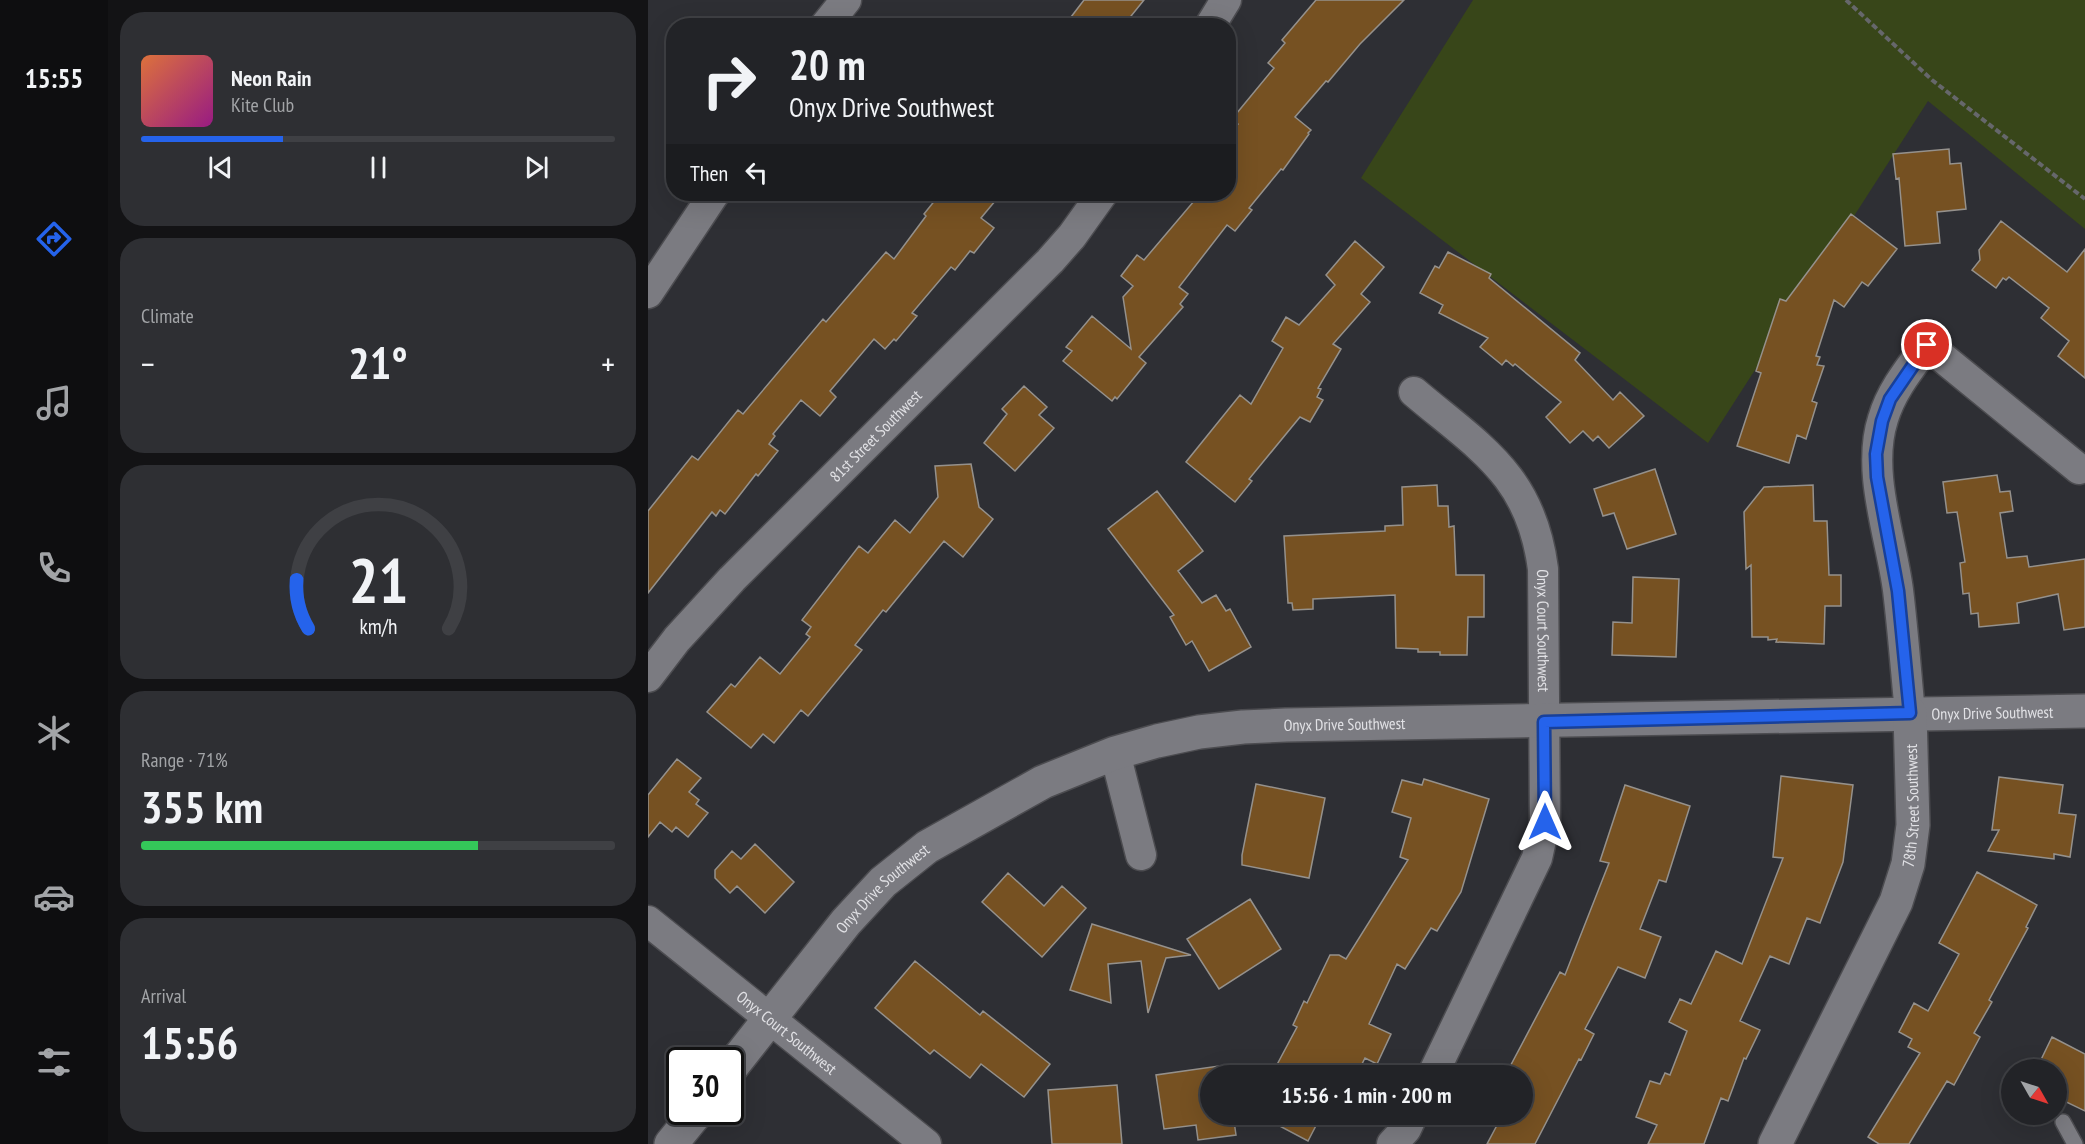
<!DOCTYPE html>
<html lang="en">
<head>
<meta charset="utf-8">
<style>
  :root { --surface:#222327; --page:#2e2f33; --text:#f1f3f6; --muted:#a2a4a7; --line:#3f4044; --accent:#2563eb }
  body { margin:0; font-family:"PT Sans Narrow",sans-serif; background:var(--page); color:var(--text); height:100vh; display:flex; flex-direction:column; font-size:22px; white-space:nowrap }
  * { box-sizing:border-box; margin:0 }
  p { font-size:20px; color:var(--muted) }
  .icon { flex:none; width:33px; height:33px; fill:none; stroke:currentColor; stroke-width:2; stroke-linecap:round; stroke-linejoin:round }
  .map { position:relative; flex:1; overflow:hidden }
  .sheet { display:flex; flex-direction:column; gap:12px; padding:12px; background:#131315; width:540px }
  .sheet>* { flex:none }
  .banner { position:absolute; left:18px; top:18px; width:570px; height:183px; border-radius:24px; box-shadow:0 6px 24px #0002,0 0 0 2px var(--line); background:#222327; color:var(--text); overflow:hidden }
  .needle { width:39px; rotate:129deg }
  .buttons { position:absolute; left:1353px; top:1059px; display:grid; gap:12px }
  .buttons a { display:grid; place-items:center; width:66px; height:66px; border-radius:50%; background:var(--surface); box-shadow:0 6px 24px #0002,0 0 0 2px var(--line); font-size:30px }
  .speed { position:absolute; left:18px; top:1047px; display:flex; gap:12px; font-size:30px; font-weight:700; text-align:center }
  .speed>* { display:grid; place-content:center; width:78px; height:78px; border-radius:50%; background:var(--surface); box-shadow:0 6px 24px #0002,0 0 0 2px var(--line); line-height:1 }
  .speed .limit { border:3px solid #111; border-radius:9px; background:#fff; color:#111 }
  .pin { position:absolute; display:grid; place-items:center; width:51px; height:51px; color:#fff; margin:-26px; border:3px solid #fff; border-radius:50%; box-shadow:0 2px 6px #0007 }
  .me { position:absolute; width:66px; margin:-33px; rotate:0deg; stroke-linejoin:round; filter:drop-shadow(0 0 4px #0008) }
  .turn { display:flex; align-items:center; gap:21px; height:126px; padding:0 24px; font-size:27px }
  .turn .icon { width:78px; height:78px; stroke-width:2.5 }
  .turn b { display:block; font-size:42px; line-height:51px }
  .then { display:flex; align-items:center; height:57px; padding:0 24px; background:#0003; gap:12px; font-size:22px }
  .big { font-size:45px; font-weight:800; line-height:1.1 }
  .sheet .tile { flex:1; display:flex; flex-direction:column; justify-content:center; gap:9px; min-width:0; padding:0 21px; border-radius:24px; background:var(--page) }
  .sheet .dial { align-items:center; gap:0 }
  .dial svg { height:156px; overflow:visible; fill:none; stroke:var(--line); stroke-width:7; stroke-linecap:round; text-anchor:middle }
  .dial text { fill:var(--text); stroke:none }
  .song { display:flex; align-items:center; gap:18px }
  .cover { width:72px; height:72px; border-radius:9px; background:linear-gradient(135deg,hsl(20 70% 55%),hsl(310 70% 35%)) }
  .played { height:6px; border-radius:3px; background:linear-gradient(90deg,var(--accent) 30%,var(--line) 30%) }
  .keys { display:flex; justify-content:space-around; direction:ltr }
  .heat { display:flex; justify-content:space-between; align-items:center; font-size:33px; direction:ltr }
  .charge { height:9px; border-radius:4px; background:linear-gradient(90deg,#34c759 71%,var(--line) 0) }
  .trip { position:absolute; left:552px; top:1065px; width:333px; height:60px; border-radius:30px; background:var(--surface); box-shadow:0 6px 24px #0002,0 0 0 2px var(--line); font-weight:800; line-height:60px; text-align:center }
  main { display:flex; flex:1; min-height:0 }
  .dock { display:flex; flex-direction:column; width:108px; justify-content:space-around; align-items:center; background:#0e0e10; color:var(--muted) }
  .dock .icon { width:42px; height:42px }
  .dock .selected { color:var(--accent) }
  .dock b { font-size:27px; color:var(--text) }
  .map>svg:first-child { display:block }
</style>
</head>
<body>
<main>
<nav class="dock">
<b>15:55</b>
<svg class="icon selected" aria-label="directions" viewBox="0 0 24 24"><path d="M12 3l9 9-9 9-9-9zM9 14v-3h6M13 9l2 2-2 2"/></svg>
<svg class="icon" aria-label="music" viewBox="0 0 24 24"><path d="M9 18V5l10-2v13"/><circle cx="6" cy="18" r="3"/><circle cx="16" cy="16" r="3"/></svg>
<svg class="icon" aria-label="phone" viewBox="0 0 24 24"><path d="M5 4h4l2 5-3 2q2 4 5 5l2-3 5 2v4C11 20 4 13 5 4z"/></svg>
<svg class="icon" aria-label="climate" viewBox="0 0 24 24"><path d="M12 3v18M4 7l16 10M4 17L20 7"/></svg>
<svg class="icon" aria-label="car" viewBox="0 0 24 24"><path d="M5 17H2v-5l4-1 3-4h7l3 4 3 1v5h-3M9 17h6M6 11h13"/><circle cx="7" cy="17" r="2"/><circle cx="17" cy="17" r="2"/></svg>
<svg class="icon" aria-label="filters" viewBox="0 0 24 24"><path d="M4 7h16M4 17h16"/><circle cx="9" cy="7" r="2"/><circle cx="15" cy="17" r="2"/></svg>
</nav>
<section class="sheet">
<div class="tile">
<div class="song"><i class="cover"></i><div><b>Neon Rain</b><p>Kite Club</p></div></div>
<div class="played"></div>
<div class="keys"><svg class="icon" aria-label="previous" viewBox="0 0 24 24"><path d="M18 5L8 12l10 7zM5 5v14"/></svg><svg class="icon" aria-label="pause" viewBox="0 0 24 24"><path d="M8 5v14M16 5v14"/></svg><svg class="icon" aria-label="next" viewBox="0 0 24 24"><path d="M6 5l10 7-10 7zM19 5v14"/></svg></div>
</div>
<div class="tile"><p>Climate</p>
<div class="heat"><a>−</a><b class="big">21°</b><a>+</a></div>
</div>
<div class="tile dial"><svg viewBox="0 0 100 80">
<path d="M14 69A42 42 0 1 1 86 69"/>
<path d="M14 69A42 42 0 0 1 8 44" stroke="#2563eb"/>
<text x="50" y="56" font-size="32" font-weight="700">21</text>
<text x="50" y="72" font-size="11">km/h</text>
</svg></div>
<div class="tile"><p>Range · 71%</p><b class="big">355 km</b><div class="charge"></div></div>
<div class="tile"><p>Arrival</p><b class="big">15:56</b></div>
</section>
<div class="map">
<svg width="1437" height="1144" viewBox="0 0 1437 1144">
  <rect width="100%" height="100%" fill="#2e2f34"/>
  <path fill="#384619" d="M825,0H1437V229L1280,101L1060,443L713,178Z"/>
  <path fill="#765122" stroke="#95918c" stroke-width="1.5" d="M436,0H496L475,26H434L423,17Z
    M668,0H756L712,44L680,82L678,81L647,117L663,130L660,133L661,134L635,170L633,169L601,208L604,210L587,231L579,225L531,287L540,294L532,304L535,307L491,357L498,363L469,399L467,397L464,401L415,361L424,351L418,347L444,316L483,349L475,297L485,286L473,276L489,255L496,260L552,194H580V136L590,124L584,119L626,68L620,63L637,43L634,40Z
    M1301,149L1302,164L1313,163L1318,209L1289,212L1292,243L1257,246L1251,178L1248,179L1245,154Z
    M292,194H353L333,218L346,228L326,253L322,251L307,270L303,267L264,313L269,316L248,341L246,339L237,349L226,339L182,391L188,397L172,416L153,400L125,434L127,436L121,444L130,451L110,476L108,474L77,514L72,510L68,516L64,512L0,593V511L44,456L50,460L90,410L95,414L175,319L178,322L238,252L246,259L278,216L276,214Z
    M1203,214L1249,249L1220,286L1214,282L1196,307L1186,300L1168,356L1172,357L1169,365L1176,366L1164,401L1169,403L1158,439L1149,435L1141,463L1089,446L1113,373L1108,371L1132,299L1138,301Z
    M1353,221L1419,272L1437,249V378L1410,356L1421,341L1393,318L1401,308L1361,277L1358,280L1355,278L1348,288L1324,270L1332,260L1331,250Z
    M707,241L736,267L713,294L722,302L685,344L693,349L670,388L673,389L669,397L675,400L662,422L652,417L601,479L604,481L587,502L538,462L592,395L603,404L635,348L624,341L638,317L651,325L687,285L678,275Z
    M800,252L843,274L841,278L932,353L927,360L965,400L972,392L996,416L961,448L950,436L945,441L935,431L922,443L898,417L913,402L867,364L865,366L858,360L854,365L832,347L840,338L791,313L795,305L772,293L787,266L791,268Z
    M376,386L399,407L391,415L406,428L367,471L336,443L359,414L354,409Z
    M323,464L331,507L345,519L315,557L296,541L238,612L235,610L207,645L214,650L160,716L153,710L126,743L115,734L103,748L59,712L83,684L87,687L112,657L132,674L162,637L158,634L163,627L154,620L211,546L220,553L247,520L262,533L290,497L287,466Z
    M1007,469L1028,534L979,549L966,513L955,516L946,489Z
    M1349,475L1352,492L1362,491L1365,511L1352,513L1359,558L1379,556L1381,567L1437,559V627L1416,630L1410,594L1369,603L1371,623L1331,627L1330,613L1323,614L1321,593L1315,594L1312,563L1317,562L1309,512L1299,513L1295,482Z
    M789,485L790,506H800L801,527L806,526L808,575H836V617H820L819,655H792V652H770V649L748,648L747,595L665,599V609L645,610L644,603H640L636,536L737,531V526L755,525L754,487Z
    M1165,485L1166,521H1179L1181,575H1193V606H1177L1176,644L1128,642L1129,639L1120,640V637H1104L1103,565L1098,569L1096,512L1116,487Z
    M509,491L555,551L530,571L554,603L568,595L578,611L582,609L603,647L561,671L544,641L538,645L522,617L526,615L460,529Z
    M985,577L1031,579L1028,657L964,655L965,622L984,623Z
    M29,759L53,778L41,792L51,800L48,804L60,813L40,837L28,827L24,832L12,822L0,837V795Z
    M1133,776L1205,785L1195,862L1172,923L1159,918L1141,964L1122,956L1092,1021L1112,1030L1098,1059L1096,1058L1080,1101L1073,1098L1056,1144H1000L1009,1125L988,1117L1002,1081L1012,1084L1017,1073L1022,1075L1039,1031L1021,1022L1032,999L1043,1004L1068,951L1094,964L1135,858L1125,857Z
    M1351,777L1415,785L1411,813L1428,815L1422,857L1406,854V859L1340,851L1351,830H1344Z
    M776,779L841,799L813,892L789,931L783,928L757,969L749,964L721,1024L743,1034L729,1064L717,1058L708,1076H627L624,1074L649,1027L645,1025L656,1001L659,1003L682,955H691L698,959L760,860L752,857L763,818L744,812L754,780L774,785Z
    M608,784L677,798L661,878L594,865V855Z
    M977,785L1042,806L1018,882L1011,880L992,929L1013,937L997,978L970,967L937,1029L946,1034L933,1060L931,1059L887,1144H839L855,1114H874V1076H857L912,972L917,975L961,863L952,861Z
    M107,844L146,882L117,913L89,886L82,893L67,878V870L84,851L93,859Z
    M1329,872L1389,905L1378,927L1380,928L1341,1000L1344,1002L1326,1033L1332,1037L1306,1085L1299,1081L1261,1144H1231L1220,1137L1272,1053L1260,1047L1264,1039L1251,1032L1266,1003L1280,1011L1311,954L1291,943Z
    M360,873L396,906L414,886L438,908L394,957L334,902Z
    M602,899L633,949L571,989L539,939Z
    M444,924L543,955L518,958L500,1013L493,961L460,964L463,1003L422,990Z
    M267,961L332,1015L335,1011L402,1064L376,1097L333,1064L322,1078L286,1050L282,1054L227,1008Z
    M1404,1037L1437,1054V1111L1408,1097V1070H1388Z
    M578,1065L580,1076H562V1114H585L588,1135L550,1140L548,1125L516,1129L508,1075Z
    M469,1085L474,1144H404L400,1090Z
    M609,1114H674L660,1141Z"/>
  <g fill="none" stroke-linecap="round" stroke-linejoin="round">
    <g stroke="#4c4c50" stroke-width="18">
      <path id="lane" d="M1415,1122L1427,1144"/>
    </g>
    <g stroke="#4c4c50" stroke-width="33">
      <g id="street">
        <path d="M177,26L198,0"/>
        <path d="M562,26L578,0"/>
        <path d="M0,293L66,194"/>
        <path id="s1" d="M766,392C832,448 883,475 895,569L897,822L889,858L784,1076"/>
        <path id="s2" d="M0,677L29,639L84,579L402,261L424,236L454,194"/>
        <path d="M1262,713C1258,672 1255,631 1250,590C1243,537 1218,471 1235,419C1243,391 1262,368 1279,345L1431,469"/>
        <path d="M467,753L493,855"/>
        <path id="s3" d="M0,921L278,1144"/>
        <path d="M744,1144L758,1129L765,1114"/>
      </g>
    </g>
    <g stroke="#4c4c50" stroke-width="36">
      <g id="secondary">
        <path id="s4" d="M82,1069L198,922L235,882L279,847L395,782L467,753L509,741L551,732L595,727L638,725L1437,711"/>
        <path d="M23,1144L49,1112"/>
        <path id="s5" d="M1127,1144L1248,902L1260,864L1265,825L1262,713"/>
      </g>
    </g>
    <path stroke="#66676b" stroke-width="4" stroke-dasharray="6 3" stroke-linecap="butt" d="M1198,0L1284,80L1437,199"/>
    <use href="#lane" stroke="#7b7b81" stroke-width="15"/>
    <use href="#street" stroke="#7b7b81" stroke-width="30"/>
    <use href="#secondary" stroke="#7b7b81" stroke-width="33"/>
  </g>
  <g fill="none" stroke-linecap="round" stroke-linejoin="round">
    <g stroke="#184099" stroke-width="15">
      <path id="route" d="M897,822L896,722L1262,713L1250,591L1229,477L1228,454L1234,421L1242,399L1279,345"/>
    </g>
    <use href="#route" stroke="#2563eb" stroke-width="10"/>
  </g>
  <g text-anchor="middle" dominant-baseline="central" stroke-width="6" stroke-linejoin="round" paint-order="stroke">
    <g font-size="16" fill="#e1e1e5" stroke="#2e2f34">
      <text stroke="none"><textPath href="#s2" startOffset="332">81st Street Southwest</textPath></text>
      <text stroke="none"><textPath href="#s1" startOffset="288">Onyx Court Southwest</textPath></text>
      <text stroke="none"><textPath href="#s4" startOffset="1389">Onyx Drive Southwest</textPath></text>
      <text stroke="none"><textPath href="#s4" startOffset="741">Onyx Drive Southwest</textPath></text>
      <text stroke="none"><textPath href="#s5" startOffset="369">78th Street Southwest</textPath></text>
      <text stroke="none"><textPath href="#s4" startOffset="237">Onyx Drive Southwest</textPath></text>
      <text stroke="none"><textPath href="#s3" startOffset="178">Onyx Court Southwest</textPath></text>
    </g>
  </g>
</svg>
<div class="buttons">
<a><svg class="needle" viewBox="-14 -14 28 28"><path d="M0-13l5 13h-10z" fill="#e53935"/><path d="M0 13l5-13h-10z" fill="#a2a4a7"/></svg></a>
</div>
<div class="speed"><div class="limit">30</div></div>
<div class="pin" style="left:1279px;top:345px;background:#d93025"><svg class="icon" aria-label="arrive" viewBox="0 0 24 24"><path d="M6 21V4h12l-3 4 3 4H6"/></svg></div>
<svg class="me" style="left:897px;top:822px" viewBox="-20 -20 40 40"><path d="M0-17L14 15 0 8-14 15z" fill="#2563eb" stroke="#fff" stroke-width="4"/></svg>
<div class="trip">15:56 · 1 min · 200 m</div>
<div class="banner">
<div class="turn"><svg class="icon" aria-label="right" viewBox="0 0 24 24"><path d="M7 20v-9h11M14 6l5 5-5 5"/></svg><div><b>20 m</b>Onyx Drive Southwest</div></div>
<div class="then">Then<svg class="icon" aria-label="left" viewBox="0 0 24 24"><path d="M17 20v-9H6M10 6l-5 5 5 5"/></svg></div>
</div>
</div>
</main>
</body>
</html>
